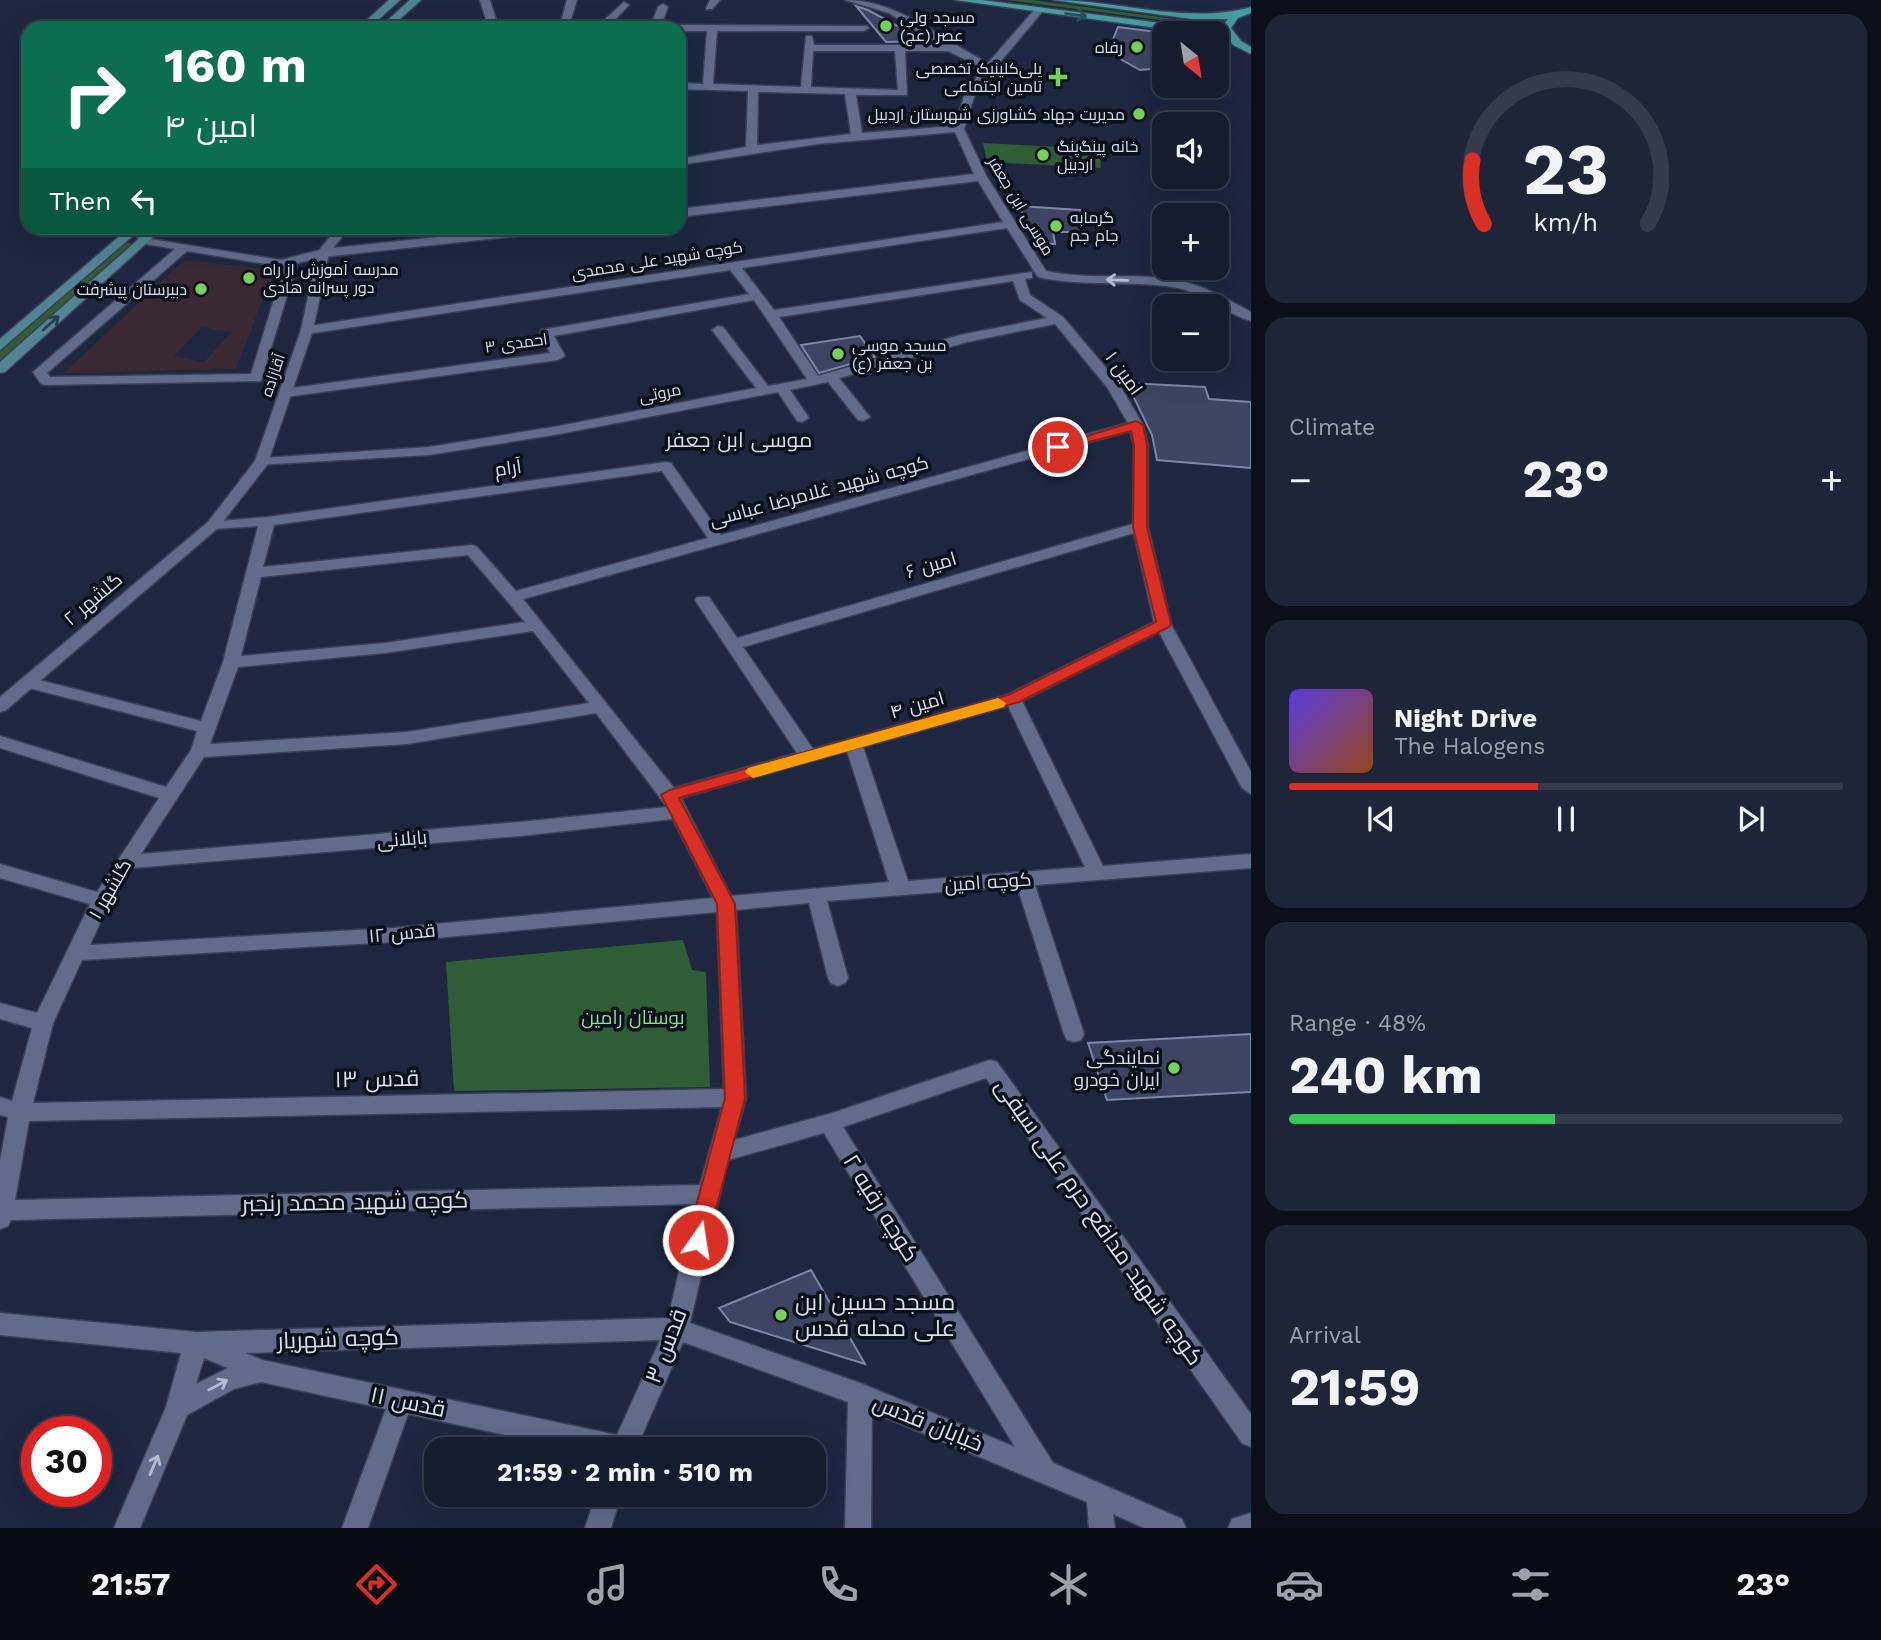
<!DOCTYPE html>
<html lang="en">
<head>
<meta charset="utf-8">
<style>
  :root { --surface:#161c30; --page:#1f2538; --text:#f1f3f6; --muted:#9ea1ab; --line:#353a4c; --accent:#d93025 }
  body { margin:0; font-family:"Work Sans",Cairo,sans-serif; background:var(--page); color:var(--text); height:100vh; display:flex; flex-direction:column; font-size:26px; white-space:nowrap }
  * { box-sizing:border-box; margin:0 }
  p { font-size:23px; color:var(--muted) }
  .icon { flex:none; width:38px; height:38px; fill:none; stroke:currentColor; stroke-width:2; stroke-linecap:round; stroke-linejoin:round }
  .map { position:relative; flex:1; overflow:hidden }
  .side { display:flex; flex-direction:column; gap:14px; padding:14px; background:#0c0f1a; width:630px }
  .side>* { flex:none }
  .banner { position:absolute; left:21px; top:21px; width:665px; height:214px; border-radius:21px; box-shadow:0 7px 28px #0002,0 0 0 2px var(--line); background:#0b6e4f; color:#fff; overflow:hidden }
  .needle { width:46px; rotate:150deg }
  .buttons { position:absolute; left:1152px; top:21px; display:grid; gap:14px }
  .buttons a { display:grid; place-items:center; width:77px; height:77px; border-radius:14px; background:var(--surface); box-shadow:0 7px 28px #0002,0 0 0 2px var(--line); font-size:35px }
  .speed { position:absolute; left:21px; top:1416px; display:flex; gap:14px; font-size:35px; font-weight:700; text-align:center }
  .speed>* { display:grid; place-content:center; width:91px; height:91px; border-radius:50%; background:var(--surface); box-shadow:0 7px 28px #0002,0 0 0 2px var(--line); line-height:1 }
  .speed .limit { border:10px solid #d22; background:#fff; color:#111 }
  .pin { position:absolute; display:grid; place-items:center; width:60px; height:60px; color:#fff; margin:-30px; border:4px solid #fff; border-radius:50%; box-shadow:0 2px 7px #0007 }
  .me { position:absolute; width:77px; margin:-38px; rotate:13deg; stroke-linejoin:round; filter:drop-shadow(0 0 5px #0008) }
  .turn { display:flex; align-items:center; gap:24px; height:147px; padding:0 28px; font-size:32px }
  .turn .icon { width:91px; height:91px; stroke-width:2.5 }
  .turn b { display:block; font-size:49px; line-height:60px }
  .then { display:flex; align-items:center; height:66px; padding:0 28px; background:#0003; gap:14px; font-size:26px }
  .big { font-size:52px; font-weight:700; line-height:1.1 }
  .side .card { flex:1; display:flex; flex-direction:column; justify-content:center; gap:10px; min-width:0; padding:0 24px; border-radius:21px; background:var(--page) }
  .side .dial { align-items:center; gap:0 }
  .dial svg { height:182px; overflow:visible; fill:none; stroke:var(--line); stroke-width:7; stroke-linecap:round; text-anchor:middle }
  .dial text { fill:var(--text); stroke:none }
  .song { display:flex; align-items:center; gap:21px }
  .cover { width:84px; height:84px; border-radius:10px; background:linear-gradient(135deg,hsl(250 70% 55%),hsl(20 70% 35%)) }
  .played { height:7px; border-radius:4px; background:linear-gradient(90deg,var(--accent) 45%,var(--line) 45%) }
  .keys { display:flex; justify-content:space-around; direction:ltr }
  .heat { display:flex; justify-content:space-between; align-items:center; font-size:38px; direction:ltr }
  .charge { height:10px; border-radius:5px; background:linear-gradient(90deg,#34c759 48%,var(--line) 0) }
  .trip { position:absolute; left:424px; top:1437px; width:402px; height:70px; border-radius:21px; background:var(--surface); box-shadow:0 7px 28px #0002,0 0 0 2px var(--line); font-weight:700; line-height:70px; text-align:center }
  .tab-bar { display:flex; height:112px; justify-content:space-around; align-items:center; background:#090b13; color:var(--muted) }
  .tab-bar .icon { width:49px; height:49px }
  .tab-bar .selected { color:var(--accent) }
  .tab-bar b { font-size:32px; color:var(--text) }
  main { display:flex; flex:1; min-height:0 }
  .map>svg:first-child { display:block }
</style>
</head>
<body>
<main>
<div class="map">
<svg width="1251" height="1528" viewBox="0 0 1251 1528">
  <rect width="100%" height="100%" fill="#1e2640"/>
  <path fill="#3a2933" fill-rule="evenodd" d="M184,260L274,270L236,369L64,373ZM202,327L231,332L204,362L174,356Z"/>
  <path fill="#2f5d36" d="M1006,0H1033L1190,21L1177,22Z
    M983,143L1100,149L1101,168L987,162Z
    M125,243H132L0,361V352Z
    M683,940L692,970L706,972L710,1087L454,1091L446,962Z"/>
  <path fill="#3c4561" stroke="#7c87a6" stroke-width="2" d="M856,6L868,10L925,41L886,42Z
    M1118,27L1164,33V68L1140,70L1108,52Z
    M1019,206L1080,210L1083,232H1053L1055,244L1038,243Z
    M860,336L875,357L819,373L801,345Z
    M1127,383L1205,387L1209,399L1251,402V468L1157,460L1152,435Z
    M1251,1034V1092L1107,1100L1088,1043Z
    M811,1270L865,1364L730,1322L719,1308Z"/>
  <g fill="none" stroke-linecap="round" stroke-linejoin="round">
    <g stroke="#3a4156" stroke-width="3">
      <path id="minor" d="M567,0H577L570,22L601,23L624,2L629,5L612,23L651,25L658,7L663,4L668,7L661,25L674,27L679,25L867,26L869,28L864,31H717L713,84L801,87L806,36H812L814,45H938L889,13L845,0C899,0 942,40 988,63L1036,8H1042V12L996,67V71L976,91L964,129L987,177L1046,271C1088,280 1130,273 1171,279C1200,283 1225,298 1251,312V321C1223,313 1202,291 1172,287C1127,280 1082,287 1038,277L1007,228L742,268L774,310L1032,272V278L1025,279L1030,295L1063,317L1118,382L1143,425L1148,445V527L1171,624L1251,772V794L1242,788L1159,632L1022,701L1103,866L1251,854V868L1035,885L1084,1034L1081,1040L1074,1042L1067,1040L1064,1034L1017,886L827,901L848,978L845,983L838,986L831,983L828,978L809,903L736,910L746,1098L734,1140L829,1114L990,1060L997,1062L1251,1414V1447L1242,1443L986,1078L843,1127L1053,1463L1182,1519L1186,1528H1144L1113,1514L1115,1528H1089L1087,1502L872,1412L871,1528H845L848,1402L683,1342L636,1449H571L408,1414L368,1528H342L386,1409L261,1382L234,1389L187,1415L140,1528H114L166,1407L181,1353L0,1335V1313L196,1332L668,1318L695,1204L11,1220L8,1226L0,1229V1161L8,1117L0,1115V1097L12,1101L32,1028L0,1019V1003L37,1013L90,904L0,878V864L97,892L159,798L0,748V736L166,787L191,750L197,731L21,686L19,682L27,677L201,721L223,662L258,526L213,529L208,528L206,525L208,522L267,517L666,462L671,463L721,535L1128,423L1107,387L1055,324L967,342L839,378L870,417L863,421L858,420L828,382L790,390L809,418L802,422L797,421L778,392L559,434L429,455L257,465V459L262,458L429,447L559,426L756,388L712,330L718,326L723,327L768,386L807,379L754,300L554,336L565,356L558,360L285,397L278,393L285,389L550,353L540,333L541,330L749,294L730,270L307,334L301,330L302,327L1003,222L978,181L679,217V209L974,174L955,132L818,144L679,165V159L746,147L748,91L679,89V83L703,84L707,31H679V28L492,26L487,23L492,20L561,22ZM813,51H895L898,90L811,87ZM905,51H948L984,69L966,90L955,126L862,133L856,95H907ZM758,92L845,94L851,134L757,145ZM1013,281L1020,300L1047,318L960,335L818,376L779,317ZM1130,431L1134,445L1133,524L737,638L709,597H697L695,600L797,753L674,788L523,599ZM662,471L708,538L516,591L477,547L472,545L263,567L274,525ZM1134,533L1154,622L1007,695L813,749L743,647ZM468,555L525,622L385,643L241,656L261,577ZM533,631L589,703L407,732L210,744L238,667L385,653ZM1008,706L1085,867L908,881L863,747ZM596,713L667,807L520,822L141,854L204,757L407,744ZM847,751L889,882L731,896L681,798ZM673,819L713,898L393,928L90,945L109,903L132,868L520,836ZM717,912L724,1089L33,1103L53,1023L82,960L393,942ZM722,1107L700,1185L15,1200L29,1121ZM824,1133L1015,1447L860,1383L690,1323L728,1160ZM660,1340L617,1435L262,1360L245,1353ZM204,1358L228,1368L196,1384Z
        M710,0H720L712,9H706Z
        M525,228H559L553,232L323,257L297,263L261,381L46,385L41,384L33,372L175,249L138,243V237L281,260L323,249ZM187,251L284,267L251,374L50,377L47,373Z
        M596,1494H621L611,1528H585Z
        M1251,1513V1528H1228L1232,1519Z"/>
    </g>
    <g stroke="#3a4156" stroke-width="3">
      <path id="tertiary" d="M480,0H490L497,23L495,28H485L487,23Z
        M337,228H349L329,253L313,330L267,465L218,528L6,710L0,712V697L208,522L255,461L301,330L317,253Z"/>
    </g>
    <g stroke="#3a4156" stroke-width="3">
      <path id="secondary" d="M389,0H400L369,28H358Z
        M410,0H421L390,28H379Z
        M129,228H142L0,350V339Z
        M151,228H163L5,372L0,373V362Z"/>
    </g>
    <g stroke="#3a4156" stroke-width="3">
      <path id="primary" d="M955,0H982L1223,31L1221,28L1228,19L1199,20L1053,0C1118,0 1188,25 1251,7V13L1238,18L1231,28L1241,41L1251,47V54L1233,45L1228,38L1216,36V33H1193Z"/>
    </g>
    <use href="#minor" fill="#616c8a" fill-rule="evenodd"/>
    <use href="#tertiary" fill="#616c8a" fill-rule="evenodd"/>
    <use href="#secondary" fill="#538494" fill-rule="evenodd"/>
    <use href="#primary" fill="#459b9f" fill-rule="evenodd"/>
  </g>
  <defs><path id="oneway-shaft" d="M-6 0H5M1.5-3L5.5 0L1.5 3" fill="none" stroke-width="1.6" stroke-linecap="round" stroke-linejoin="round" transform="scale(1.75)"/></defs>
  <use stroke="#264f56" href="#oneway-shaft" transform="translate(1076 15) rotate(7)"/>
  <g stroke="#b4bcd1">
    <use href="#oneway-shaft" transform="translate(1117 280) rotate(-178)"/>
    <use href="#oneway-shaft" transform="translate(218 1385) rotate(-28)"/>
    <use href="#oneway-shaft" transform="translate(154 1465) rotate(-67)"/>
  </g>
  <use stroke="#283e4b" href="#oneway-shaft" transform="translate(51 323) rotate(-42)"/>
  <path fill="#d93025" stroke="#8d1f18" stroke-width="2" d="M1136,421L1143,425L1147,445V527L1171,624L1169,627L1019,702L679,798L735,904L745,1098L708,1240L705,1246L698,1249L690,1246L687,1240L725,1098L717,904L661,795L670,790L1008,695L1156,622L1133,527L1134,445L1131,431L1058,450L1051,447Z"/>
  <path fill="#f59e0b" d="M998,698L1006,703L1004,707L753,778L745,772L748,768Z"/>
  <g fill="#76d25a" stroke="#0c101b" stroke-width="2.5">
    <circle cx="886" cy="26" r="7"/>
    <circle cx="1137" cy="47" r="7"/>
    <path d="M1054.5 66.5h7v7h7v7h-7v7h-7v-7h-7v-7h7z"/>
    <circle cx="1139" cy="114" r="7"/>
    <circle cx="1043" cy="155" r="7"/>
    <circle cx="1056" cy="226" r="7"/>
    <circle cx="249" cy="278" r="7"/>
    <circle cx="201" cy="289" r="7"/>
    <circle cx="838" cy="354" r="7"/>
    <circle cx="1174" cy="1068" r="7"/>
    <circle cx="781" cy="1315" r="7"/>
  </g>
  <g text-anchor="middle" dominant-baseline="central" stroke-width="7" stroke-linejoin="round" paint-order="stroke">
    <g font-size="16" fill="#d8dff0" stroke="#0c101b" text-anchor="start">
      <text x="900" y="17">مسجد ولی<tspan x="900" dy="18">عصر (عج)</tspan></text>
      <text x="1123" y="47" text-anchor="end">رفاه</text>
      <text x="1042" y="68" text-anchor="end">پلی‌کلینیک تخصصی<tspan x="1042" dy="18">تامین اجتماعی</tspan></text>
      <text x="1125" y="114" text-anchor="end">مدیریت جهاد کشاورزی شهرستان اردبیل</text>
      <text x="1057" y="146">خانه پینگ‌پنگ<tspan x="1057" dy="18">اردبیل</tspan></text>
      <text x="1070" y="217">گرمابه<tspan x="1070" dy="18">جام جم</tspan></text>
      <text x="263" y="269">مدرسه آموزش از راه<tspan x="263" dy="18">دور پسرانه هادی</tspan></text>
      <text x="187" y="289" text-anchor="end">دبیرستان پیشرفت</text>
      <text x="852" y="345">مسجد موسی<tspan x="852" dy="18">بن جعفر (ع)</tspan></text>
    </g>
    <g font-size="16" fill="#d8dff0" stroke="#0c101b">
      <text transform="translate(1021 206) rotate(59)">موسی ابن جعفر</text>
      <text transform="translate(657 260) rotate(-9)">کوچه شهید علی محمدی</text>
      <text transform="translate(516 343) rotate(-8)">احمدی ۳</text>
      <text transform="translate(273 375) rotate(-71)">آقازاده</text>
      <text transform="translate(660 393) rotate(-11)">مروتی</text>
    </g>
    <g font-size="19" fill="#d8dff0" stroke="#0c101b">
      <text transform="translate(1124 373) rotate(54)">امین ۱</text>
      <text transform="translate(508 468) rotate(-8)">آرام</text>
      <text transform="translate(819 491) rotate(-15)">کوچه شهید غلامرضا عباسی</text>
      <text transform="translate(931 565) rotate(-16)">امین ۶</text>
      <text transform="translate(93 599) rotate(-40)">گلشهر ۲</text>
      <text transform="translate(917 705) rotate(-16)">امین ۴</text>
      <text transform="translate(402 839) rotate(-5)">بابلانی</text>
      <text transform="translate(988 882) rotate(-4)">کوچه امین</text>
      <text transform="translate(110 889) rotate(-60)">گلشهر ۱</text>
      <text transform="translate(402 933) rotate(-5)">قدس ۱۲</text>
    </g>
    <g font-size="19" fill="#8fdb98" stroke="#0c101b">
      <text x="633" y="1017">بوستان رامین</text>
    </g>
    <g font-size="19" fill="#d8dff0" stroke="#0c101b" text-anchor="end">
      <text x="1160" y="1057">نمایندگی<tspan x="1160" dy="22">ایران خودرو</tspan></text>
    </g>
    <g font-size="21" fill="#d8dff0" stroke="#0c101b">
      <text x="739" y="439">موسی ابن جعفر</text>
    </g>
    <g font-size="23" fill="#d8dff0" stroke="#0c101b">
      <text transform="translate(377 1079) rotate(-1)">قدس ۱۳</text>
      <text transform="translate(355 1202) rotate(-1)">کوچه شهید محمد رنجبر</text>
      <text transform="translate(881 1208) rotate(58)">کوچه رقیه ۲</text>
      <text transform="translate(1099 1222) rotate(55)">کوچه شهید مدافع حرم علی سیفی</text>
      <text transform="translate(338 1339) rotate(-2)">کوچه شهریار</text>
      <text transform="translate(666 1346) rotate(-69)">قدس ۳</text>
      <text transform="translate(408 1402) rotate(12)">قدس ۱۱</text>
      <text transform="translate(928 1423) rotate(22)">خیابان قدس</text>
    </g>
    <g font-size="23" fill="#d8dff0" stroke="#0c101b" text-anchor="start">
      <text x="795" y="1302">مسجد حسین ابن<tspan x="795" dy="26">علی محله قدس</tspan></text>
    </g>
  </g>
</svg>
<div class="buttons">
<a><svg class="needle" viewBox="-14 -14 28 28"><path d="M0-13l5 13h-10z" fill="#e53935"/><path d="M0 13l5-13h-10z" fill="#9ea1ab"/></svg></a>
<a><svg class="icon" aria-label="sound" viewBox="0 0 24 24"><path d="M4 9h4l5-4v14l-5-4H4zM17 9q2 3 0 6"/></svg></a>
<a>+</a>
<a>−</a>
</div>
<div class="speed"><div class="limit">30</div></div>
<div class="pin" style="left:1058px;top:447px;background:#d93025"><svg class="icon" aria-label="arrive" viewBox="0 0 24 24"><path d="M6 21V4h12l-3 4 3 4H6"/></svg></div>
<svg class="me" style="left:698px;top:1240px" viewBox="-20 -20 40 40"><circle r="17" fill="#d93025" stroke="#fff" stroke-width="3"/><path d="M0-11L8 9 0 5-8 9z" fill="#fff"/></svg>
<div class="trip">21:59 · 2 min · 510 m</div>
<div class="banner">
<div class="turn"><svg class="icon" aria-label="right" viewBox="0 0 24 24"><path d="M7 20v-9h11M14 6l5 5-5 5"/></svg><div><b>160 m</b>امین ۴</div></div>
<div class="then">Then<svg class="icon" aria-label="left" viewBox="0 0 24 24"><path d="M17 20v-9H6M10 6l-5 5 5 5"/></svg></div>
</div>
</div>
<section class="side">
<div class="card dial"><svg viewBox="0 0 100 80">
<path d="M14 69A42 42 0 1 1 86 69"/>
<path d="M14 69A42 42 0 0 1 9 41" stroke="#d93025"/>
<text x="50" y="56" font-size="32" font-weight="700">23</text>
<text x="50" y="72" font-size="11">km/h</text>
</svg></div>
<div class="card"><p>Climate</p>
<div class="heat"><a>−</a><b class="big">23°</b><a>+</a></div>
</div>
<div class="card">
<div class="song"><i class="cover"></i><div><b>Night Drive</b><p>The Halogens</p></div></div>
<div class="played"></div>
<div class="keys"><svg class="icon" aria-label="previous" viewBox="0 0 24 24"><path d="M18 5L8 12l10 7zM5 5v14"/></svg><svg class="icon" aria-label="pause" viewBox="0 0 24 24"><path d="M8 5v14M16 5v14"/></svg><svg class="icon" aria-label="next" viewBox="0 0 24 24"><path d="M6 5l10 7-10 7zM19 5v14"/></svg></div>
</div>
<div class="card"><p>Range · 48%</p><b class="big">240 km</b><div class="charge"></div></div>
<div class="card"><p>Arrival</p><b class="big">21:59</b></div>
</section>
</main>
<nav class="tab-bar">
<b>21:57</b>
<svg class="icon selected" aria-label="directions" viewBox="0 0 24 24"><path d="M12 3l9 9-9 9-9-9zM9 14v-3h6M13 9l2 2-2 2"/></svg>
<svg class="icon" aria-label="music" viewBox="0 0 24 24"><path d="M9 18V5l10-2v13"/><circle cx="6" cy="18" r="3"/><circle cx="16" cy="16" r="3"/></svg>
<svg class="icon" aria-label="phone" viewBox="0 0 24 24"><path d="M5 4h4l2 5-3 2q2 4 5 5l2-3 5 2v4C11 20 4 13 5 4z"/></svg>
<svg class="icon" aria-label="climate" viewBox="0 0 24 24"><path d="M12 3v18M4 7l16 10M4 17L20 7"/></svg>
<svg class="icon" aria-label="car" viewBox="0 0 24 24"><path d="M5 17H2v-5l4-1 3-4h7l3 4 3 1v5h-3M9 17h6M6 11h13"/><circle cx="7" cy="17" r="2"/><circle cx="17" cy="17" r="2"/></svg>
<svg class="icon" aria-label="filters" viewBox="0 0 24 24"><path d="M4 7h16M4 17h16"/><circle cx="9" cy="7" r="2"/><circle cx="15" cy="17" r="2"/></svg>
<b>23°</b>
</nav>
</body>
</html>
